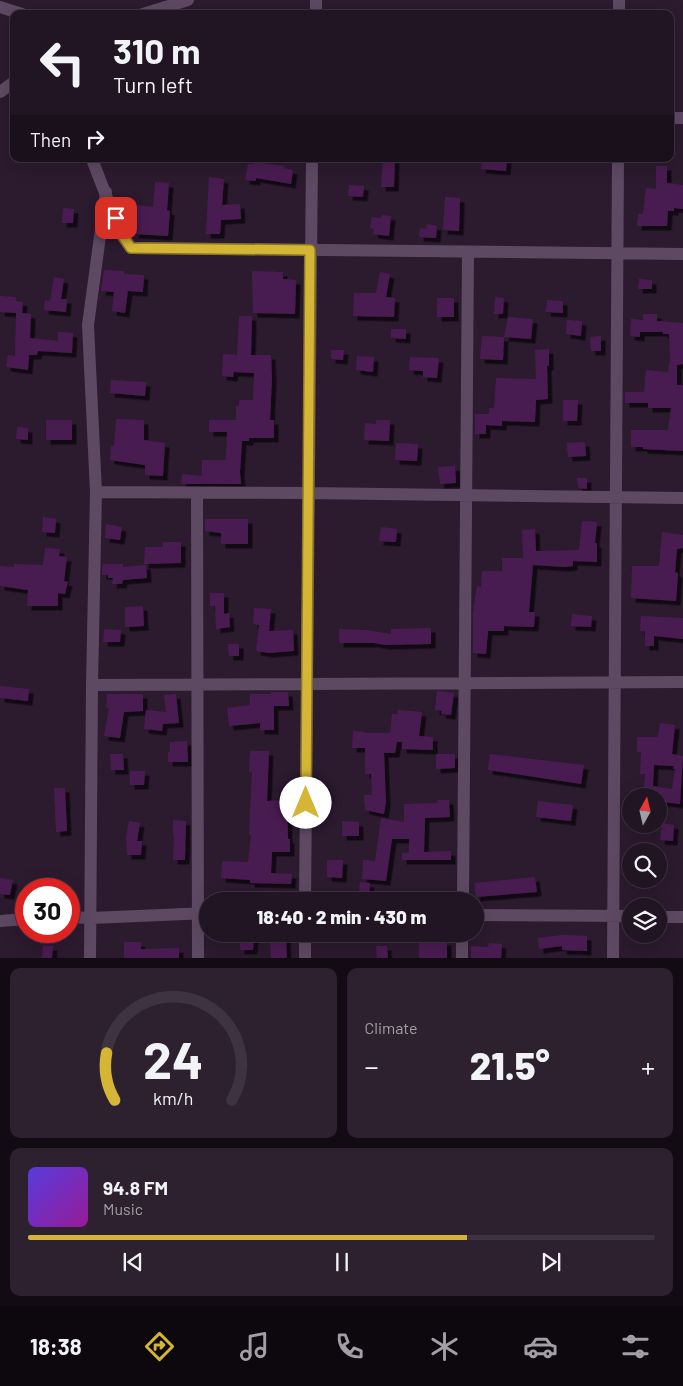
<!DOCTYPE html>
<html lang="en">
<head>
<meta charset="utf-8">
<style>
  :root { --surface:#211423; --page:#2d2130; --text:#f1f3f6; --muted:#a29ea6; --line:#3e3341; --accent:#d5b535 }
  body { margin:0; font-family:Barlow,sans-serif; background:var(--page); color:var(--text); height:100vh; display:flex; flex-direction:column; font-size:19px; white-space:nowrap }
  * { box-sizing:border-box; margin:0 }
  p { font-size:16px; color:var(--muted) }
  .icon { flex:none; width:28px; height:28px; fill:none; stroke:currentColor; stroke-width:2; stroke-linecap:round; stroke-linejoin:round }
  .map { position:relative; height:958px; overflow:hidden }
  .sheet { display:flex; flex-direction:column; gap:10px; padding:10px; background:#120b13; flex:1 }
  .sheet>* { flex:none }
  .top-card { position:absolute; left:10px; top:10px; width:664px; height:152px; border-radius:10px; box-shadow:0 5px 20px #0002,0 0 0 1px var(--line); background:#211423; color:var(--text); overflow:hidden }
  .needle { width:32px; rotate:8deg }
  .fabs { position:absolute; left:622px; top:788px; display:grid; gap:10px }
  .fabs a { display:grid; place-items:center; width:45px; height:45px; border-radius:50%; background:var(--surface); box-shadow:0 5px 20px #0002,0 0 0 1px var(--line); font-size:25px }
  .speed { position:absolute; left:15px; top:878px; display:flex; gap:10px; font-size:25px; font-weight:700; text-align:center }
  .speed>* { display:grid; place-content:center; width:65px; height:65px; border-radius:50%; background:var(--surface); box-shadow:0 5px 20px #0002,0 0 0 1px var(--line); line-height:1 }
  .speed .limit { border:8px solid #d22; background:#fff; color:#111 }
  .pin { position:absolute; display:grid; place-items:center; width:42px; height:42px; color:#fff; margin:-21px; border-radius:10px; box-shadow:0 2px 8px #0006 }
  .me { position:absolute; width:55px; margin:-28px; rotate:0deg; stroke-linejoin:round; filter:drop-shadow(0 0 4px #0008) }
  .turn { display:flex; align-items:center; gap:18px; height:105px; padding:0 20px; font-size:22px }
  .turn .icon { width:65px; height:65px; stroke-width:2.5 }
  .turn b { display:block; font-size:35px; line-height:42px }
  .then { display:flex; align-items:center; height:48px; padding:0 20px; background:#0003; gap:10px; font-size:19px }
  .big { font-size:38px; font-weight:800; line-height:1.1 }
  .sheet .widget { flex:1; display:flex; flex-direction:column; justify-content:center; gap:8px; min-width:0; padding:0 18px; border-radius:10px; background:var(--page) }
  .sheet .dial { align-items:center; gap:0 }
  .dial svg { height:130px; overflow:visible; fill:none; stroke:var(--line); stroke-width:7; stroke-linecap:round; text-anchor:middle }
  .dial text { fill:var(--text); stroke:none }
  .song { display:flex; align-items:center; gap:15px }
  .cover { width:60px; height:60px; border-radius:8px; background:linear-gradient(135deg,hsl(250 70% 55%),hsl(300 70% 35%)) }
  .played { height:5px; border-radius:2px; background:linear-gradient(90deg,var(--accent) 70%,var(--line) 70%) }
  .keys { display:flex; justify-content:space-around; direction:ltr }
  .heat { display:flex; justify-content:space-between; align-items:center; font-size:28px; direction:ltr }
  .sheet .tiles { flex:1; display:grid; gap:10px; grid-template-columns:1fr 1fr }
  .widget:last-child { grid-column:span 2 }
  .trip { position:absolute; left:199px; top:892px; width:285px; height:50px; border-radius:25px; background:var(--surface); box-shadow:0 5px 20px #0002,0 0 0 1px var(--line); font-weight:800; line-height:50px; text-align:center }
  .tabs { display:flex; height:80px; justify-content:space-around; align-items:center; background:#0d080e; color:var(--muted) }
  .tabs .icon { width:35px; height:35px }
  .tabs .active { color:var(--accent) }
  .tabs b { font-size:22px; color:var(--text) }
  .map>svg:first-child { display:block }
</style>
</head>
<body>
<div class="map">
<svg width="683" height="959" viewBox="0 0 683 959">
  <defs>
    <filter id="shadow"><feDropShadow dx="4.5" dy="4.5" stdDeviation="0" flood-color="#0009"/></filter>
  </defs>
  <rect width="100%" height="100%" fill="#2c1a2f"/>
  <path fill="#4a1c51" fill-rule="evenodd" filter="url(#shadow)" d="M383,159H395L394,187H381Z
    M482,159H507L506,171L481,169Z
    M253,162L285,166L284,168L293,170L291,184L256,178V181L245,180L248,164H253Z
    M656,166H667V183L683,185V209L674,208V211H668L667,226H637L638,214H643L646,188L656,189Z
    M209,177L224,179L222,205L240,204L241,219L221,220L220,234H206Z
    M155,182L169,183L167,210L170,211L168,236L134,234L137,205L153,207Z
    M349,185L364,186L363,197L348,196Z
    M445,197L460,198L459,231L443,230Z
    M63,208L74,209L73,223H62Z
    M382,215L391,216L389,236L373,234L374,229L370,228L372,217L381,218Z
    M427,224L437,226L436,238L419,237L420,228L426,229Z
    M104,270L124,271V274L144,275L143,292L128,291L125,313L112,311L114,292L101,291Z
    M252,271L283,272V279L296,280L295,314L253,313Z
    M380,272L390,274L386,297L395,298L394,317L353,316L354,293H376Z
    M54,277L64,279L61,299H67L66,312L44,310L45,300L50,301Z
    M639,279L652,280V289H638Z
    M0,296L16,297V301L23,302L22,313L31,314L30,338L58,341V332L73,333L72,353L38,351L37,355H29L28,370L6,367L8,355L15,356L16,313L0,312Z
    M495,297L504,298L503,314H494Z
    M437,298H454V317H437Z
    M547,300L563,301V313L546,312Z
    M643,314H657V321L683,323V364L677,365V385H683V451L643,449V447H631V430H668L671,408H648V403H625V392H644L646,370L668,372L670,358L669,334H663V332H640V337L630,336L631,319L643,320Z
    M239,316H252L251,355H271L272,378L270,420H274V438H249V441H242L240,472L241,484H181L182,474L202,476V460H226L227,432H209V420H236V406H239V400H253L254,373L234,372L233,377L222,376L223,354L237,355Z
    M508,317L533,319L531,339L504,337Z
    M567,320L582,321L581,336L566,334Z
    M391,329H406V339L391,338Z
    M482,336L504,337L503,360L480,359Z
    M601,336V351H591L590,337Z
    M549,349V366H547L548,399L536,400L535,422L502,421V426L486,425V434H475V414H489V408H494L496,378L536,379L535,350Z
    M331,350H344L343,360L331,359Z
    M357,356L374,357L373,372L356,370Z
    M410,357L439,358L437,378L423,377V371L409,370Z
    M111,380L146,382L145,396L110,393Z
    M563,400H578L577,421H563Z
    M116,419L144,420V440L165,443L163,476L145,475V465L110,460L111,446H114Z
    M46,420H72V440H46Z
    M376,420H390L389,441L364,440L365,423L376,424Z
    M17,427L28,428V440L16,439Z
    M585,442L586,456L568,457L567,443Z
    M396,443L418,444L417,461L395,460Z
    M455,466L456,483L440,484L438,467Z
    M577,478H587V489L578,488Z
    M43,517L56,519L55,533L42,532Z
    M205,519H248V544H221V533L205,531Z
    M582,521L597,522L595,543H597V562L573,561V566L564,567L533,565L529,612H535L534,627L504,626V631H488L486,654L473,653V612L477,586L481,587L482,571H502V558H523L522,530L535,529L536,551L579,550Z
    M106,524L122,527L120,540L105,538Z
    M381,527L397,529L396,542L379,541Z
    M662,532L683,535V548L677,549L675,572L678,573L676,601L631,598L632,566H659Z
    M163,542H181V563L144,564L145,547H163Z
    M45,548L60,549L59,556L67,557L64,581L68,582L65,594L58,593V606H27L28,590L0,586V566L14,567V564L43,565Z
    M103,564H123V567L146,565L147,578L123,580L122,584H112L113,578H108V575H102Z
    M210,593H224V614L229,613L230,627L216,629L215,606H210Z
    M143,606L144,626L125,627V607Z
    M254,608L271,609L269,631L293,630L294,651L269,653L256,651L259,625L253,624Z
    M572,614L592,616L591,627L571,626Z
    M641,616L683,618V639L654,636V646H645V631H640Z
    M431,628V644L385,645L374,643H339V629L366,630L391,634V629Z
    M104,629L121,630L120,642H103Z
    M228,644H239V656H229Z
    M0,686L29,689L28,701L0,698Z
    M437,691L454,693L451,715L441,714L442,711L435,710Z
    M271,692H288L289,706H274V730H260V723L229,726L227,708L250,705V694H271Z
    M107,694H143V711L124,712L120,738L104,736L109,708H106Z
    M176,694L179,723L163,724L162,731L144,729L146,710L166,712L164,695Z
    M398,710L422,712L419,736L433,737V750L402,749V742H397L395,753H384L386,802L384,814L365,810L364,795H372L371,774H365V748H352L353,731L365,732V733H390L392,714H398Z
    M660,723L675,725L672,754L683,756L680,804L661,802V796H643L645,774H640L641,752H637V737H658ZM654,765L674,766L673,769H675L672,789L653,786Z
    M187,741L188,762H168V752H170V742Z
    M250,751H269L267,801L287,800L288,839H290V852H272L271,873L292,874L291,884L250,883V880L221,878L222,861L248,862L251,835L249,834L252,772H249Z
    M110,754H123L124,770H111Z
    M436,754H455V768L436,769Z
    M490,754L584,765L581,784L488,770Z
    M130,771H145L144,785H130Z
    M54,788H65L67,831L56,832Z
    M437,800H449L450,817L425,818L424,852L451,851V860H402V853H409V839H392L386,881L362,879L363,860L375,861L381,818L404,822V804L438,803Z
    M538,801L573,805L571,821L536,817Z
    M173,820L186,821L185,860H173L174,835H173Z
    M129,821L140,823L137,841H142L141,855H127L126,837Z
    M342,821L359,822V836H342Z
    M662,823L674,825L673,841L660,840Z
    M327,860H343L342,878L327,877Z
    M535,877L537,892L476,897L474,883Z
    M0,878L13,880L10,895L0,894Z
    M360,882L370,883L369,901H358Z
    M240,935L254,936L253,950H240Z
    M563,935L587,936V951L562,950V946L539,949L538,938Z
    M433,936V941H447V959H419V937Z
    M270,938H286L287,959H271Z
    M124,942H141V949L179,948V959H124Z
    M489,943L502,944L501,959H471V946L488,947Z
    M43,946H53L52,958H42Z
    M376,946H387L388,959H377Z"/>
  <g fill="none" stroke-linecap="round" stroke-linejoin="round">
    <path stroke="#5e4962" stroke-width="12" d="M0,7L22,14
      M143,14L188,0
      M316,14V0
      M619,14V0
      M0,92L14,82
      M670,118H683
      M92,159L120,232L131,248L683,254
      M96,492L308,493L683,498
      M197,493L198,959
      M92,685L683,682
      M305,901L312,159
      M463,901L468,252
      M475,915L631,916
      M69,917L91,918L208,913
      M659,917H683
      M0,921L26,919
      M90,959L92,685L96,492L88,325L106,192
      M305,959V934
      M462,959V934
      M613,959L618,159"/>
  </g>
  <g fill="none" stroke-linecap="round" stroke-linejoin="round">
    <g stroke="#8a7622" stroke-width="12">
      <path id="route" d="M116,218L120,232L131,248L310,250L306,803"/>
    </g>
    <use href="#route" stroke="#d5b535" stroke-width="9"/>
  </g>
</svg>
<div class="fabs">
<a><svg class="needle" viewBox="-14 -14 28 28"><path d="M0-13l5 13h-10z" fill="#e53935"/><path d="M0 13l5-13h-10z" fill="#a29ea6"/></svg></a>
<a><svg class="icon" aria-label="search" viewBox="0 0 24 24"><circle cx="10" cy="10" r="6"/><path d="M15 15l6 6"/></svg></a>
<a><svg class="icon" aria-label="layers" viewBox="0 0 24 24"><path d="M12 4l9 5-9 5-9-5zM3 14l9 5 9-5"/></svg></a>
</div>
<div class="speed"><div class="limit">30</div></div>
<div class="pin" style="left:116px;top:218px;background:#d93025"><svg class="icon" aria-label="arrive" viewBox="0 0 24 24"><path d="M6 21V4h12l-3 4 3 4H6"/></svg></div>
<svg class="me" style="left:306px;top:803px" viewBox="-20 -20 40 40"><circle r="19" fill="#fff"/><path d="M0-13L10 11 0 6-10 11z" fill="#d5b535"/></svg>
<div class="trip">18:40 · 2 min · 430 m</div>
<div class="top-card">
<div class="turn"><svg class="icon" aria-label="left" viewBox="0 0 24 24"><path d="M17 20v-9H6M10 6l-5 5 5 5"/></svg><div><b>310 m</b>Turn left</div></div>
<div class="then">Then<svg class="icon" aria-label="right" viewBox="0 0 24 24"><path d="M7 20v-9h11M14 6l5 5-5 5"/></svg></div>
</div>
</div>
<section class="sheet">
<div class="tiles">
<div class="widget dial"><svg viewBox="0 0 100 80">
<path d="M14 69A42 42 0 1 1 86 69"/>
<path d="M14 69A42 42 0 0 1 9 40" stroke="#d5b535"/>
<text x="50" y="56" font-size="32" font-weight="700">24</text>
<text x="50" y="72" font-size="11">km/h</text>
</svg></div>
<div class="widget"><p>Climate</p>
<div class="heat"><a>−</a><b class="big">21.5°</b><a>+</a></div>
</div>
<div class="widget">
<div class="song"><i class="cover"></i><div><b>94.8 FM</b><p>Music</p></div></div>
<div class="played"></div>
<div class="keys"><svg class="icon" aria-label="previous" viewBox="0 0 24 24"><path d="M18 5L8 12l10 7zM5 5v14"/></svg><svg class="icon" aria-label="pause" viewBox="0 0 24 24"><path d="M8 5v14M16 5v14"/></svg><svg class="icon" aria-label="next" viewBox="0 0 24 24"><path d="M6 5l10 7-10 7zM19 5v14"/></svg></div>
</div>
</div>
</section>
<nav class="tabs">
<b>18:38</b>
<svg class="icon active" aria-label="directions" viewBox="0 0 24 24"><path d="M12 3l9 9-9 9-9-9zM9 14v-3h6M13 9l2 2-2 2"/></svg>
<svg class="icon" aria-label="music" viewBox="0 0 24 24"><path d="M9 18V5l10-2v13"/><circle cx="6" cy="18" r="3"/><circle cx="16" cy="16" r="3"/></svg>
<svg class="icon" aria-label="phone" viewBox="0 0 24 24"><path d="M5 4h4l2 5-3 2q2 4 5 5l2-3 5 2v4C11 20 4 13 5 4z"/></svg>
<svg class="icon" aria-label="climate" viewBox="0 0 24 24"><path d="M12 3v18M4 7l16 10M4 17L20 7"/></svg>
<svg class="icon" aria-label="car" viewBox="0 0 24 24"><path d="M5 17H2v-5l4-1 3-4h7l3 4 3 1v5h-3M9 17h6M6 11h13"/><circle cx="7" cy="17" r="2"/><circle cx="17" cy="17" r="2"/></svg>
<svg class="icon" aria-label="filters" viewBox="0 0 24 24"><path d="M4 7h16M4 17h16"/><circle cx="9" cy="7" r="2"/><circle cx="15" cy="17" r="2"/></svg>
</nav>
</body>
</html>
